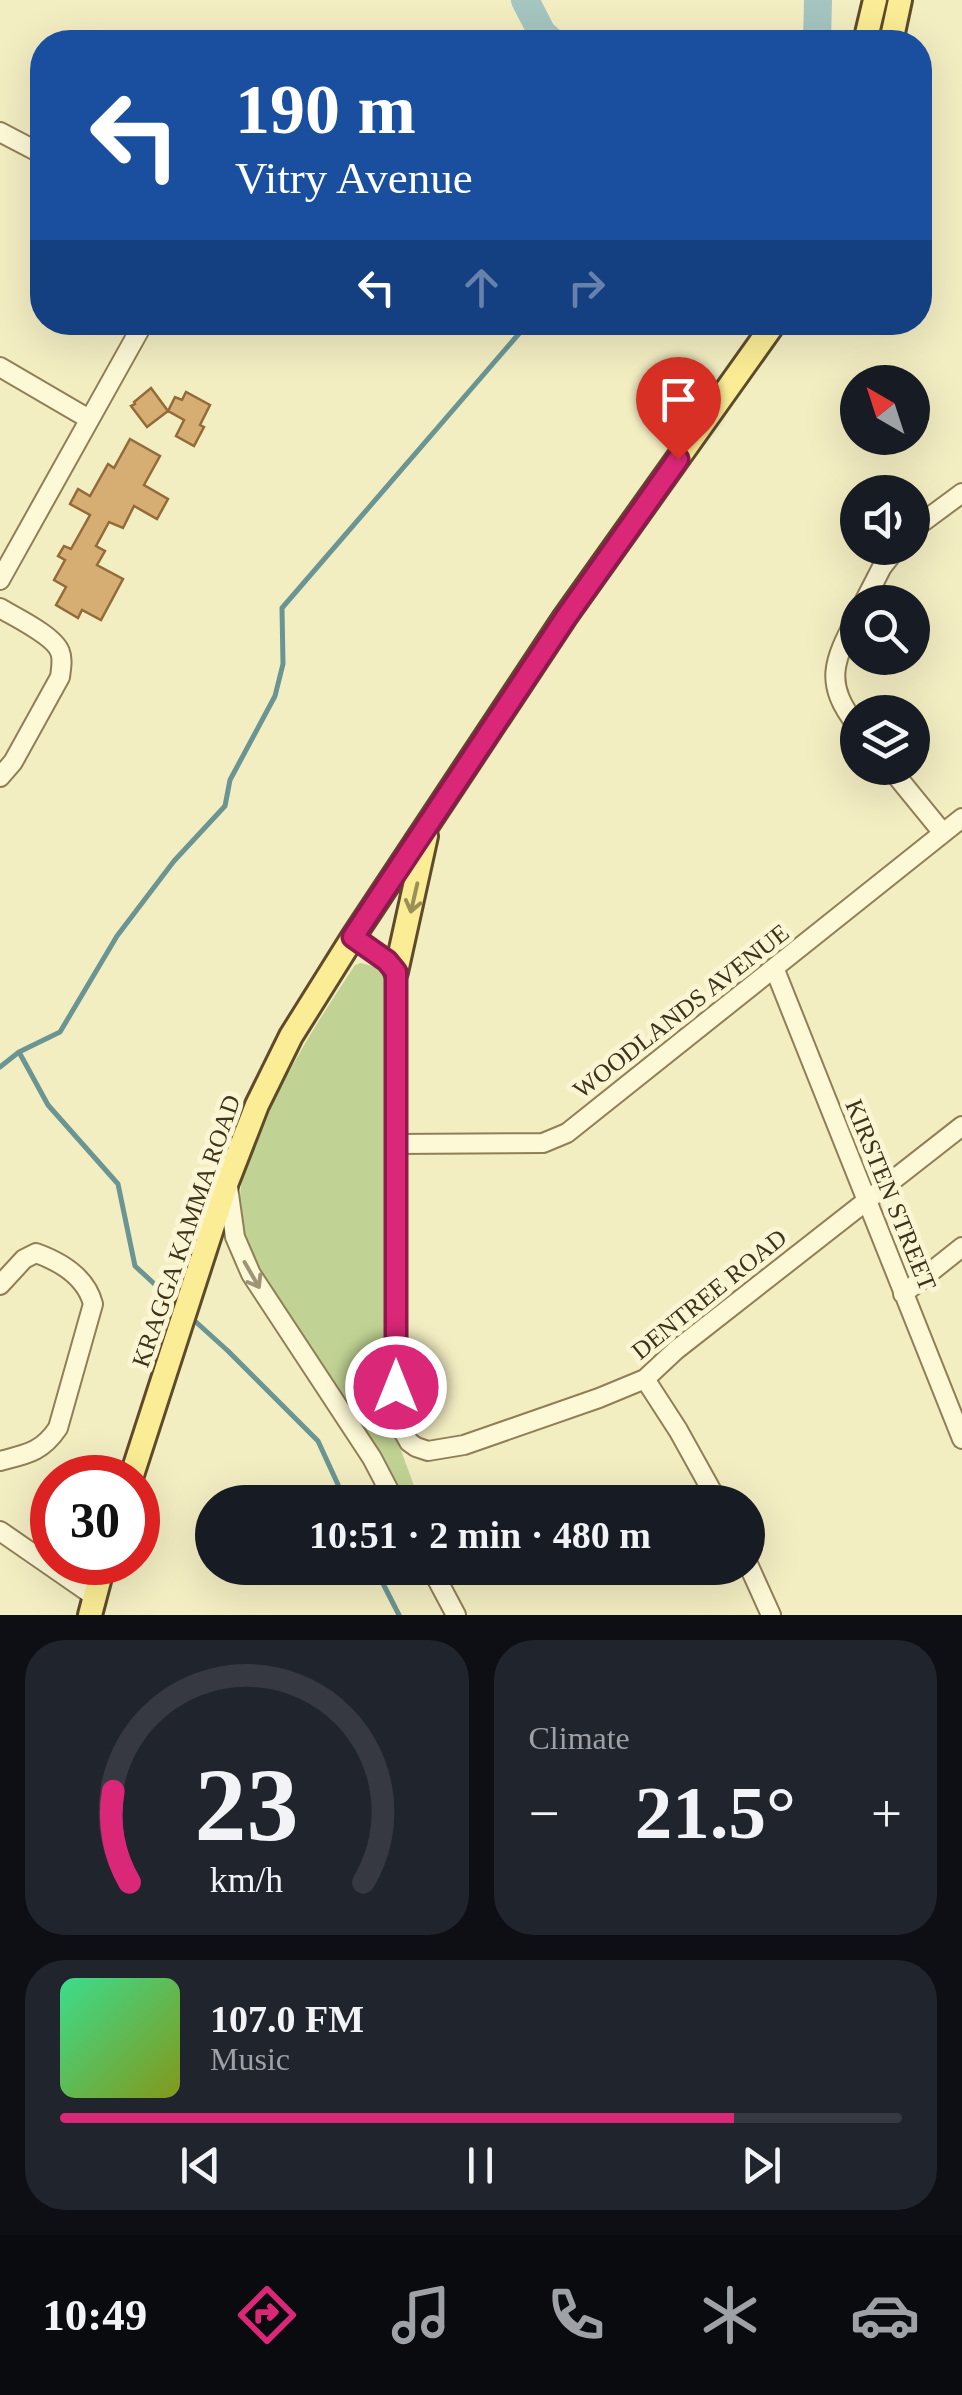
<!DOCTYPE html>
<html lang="en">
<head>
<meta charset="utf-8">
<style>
  :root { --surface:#171b24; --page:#20242c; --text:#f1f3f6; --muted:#9ea1a6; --line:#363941; --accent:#db2777 }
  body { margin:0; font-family:"Times New Roman",serif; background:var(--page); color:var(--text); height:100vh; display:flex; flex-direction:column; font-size:38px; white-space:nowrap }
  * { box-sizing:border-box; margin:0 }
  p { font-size:32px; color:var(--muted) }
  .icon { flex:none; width:55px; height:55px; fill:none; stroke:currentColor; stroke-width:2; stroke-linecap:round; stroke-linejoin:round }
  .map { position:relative; height:1615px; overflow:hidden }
  .side { display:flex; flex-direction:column; gap:25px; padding:25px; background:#0d0f14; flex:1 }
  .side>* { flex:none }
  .top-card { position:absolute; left:30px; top:30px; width:902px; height:305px; border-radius:40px; box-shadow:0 10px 40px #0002; background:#1a4fa0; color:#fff; overflow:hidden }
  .needle { width:65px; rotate:321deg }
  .buttons { position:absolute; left:840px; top:365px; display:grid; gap:20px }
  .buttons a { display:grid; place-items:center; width:90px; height:90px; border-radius:50%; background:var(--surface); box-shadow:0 10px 40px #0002; font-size:50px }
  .speed { position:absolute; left:30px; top:1455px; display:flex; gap:20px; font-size:50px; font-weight:700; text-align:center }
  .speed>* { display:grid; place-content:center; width:130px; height:130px; border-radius:50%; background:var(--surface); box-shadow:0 10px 40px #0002; line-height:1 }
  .speed .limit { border:15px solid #d22; background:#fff; color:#111 }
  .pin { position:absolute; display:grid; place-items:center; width:85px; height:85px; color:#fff; margin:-102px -42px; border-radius:50% 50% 50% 0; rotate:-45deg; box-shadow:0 0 10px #0007 }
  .pin .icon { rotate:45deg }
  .me { position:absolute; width:110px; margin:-55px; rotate:0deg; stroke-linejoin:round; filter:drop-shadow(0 0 8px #0008) }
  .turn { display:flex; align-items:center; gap:35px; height:210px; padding:0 40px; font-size:45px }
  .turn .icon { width:130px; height:130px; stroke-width:2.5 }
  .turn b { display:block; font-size:70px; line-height:85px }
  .lanes { display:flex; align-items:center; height:95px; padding:0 40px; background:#0003; justify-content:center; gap:50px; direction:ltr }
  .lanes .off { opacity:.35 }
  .big { font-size:75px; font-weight:700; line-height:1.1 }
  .side .card { flex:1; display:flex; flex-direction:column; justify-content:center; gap:15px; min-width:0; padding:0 35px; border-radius:40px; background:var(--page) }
  .side .dial { align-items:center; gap:0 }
  .dial svg { height:260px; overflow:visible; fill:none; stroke:var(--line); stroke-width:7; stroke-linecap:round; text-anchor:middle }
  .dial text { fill:var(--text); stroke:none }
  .song { display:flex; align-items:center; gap:30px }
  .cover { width:120px; height:120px; border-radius:15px; background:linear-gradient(135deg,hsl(150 70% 55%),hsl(70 70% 35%)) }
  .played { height:10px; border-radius:5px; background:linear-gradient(90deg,var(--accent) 80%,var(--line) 80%) }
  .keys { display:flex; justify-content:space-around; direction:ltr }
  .heat { display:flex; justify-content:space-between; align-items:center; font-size:55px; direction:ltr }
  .side .tiles { flex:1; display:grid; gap:25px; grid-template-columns:1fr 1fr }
  .card:last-child { grid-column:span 2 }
  .trip { position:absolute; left:195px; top:1485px; width:570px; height:100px; border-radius:50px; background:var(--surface); box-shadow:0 10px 40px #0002; font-weight:700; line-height:100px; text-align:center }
  .tab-bar { display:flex; height:160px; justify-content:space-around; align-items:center; background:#090b0e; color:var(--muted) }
  .tab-bar .icon { width:70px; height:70px }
  .tab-bar .selected { color:var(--accent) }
  .tab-bar b { font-size:45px; color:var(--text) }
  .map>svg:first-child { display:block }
</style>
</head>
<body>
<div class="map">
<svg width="962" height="1615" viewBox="0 0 962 1615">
  <rect width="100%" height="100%" fill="#f3edc2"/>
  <path fill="#c1d394" d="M361,963L380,968L388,979L386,1381L389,1417L414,1486L421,1490L429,1502H405L364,1432L252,1262C243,1237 238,1211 241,1185C243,1171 251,1155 257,1142C281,1078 317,1022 355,965Z"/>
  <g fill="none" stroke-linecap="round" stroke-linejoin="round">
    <path stroke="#6a9592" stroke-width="5" d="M19,1052L48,1105L118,1184L135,1266L175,1303
      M0,1067L19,1052L60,1032L117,936L174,861L225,806L230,780L275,696L283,664L282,608L529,322
      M196,1322L228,1351L318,1441L346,1502
      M375,1568L399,1615"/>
    <path stroke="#a5c5c1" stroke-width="28" d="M525,0L542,33L552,42
      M817,42L818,0"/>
  </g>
  <path fill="#d6ad73" stroke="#926b39" stroke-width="2.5" d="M151,388L168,411L175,397L182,400L186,392L210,405L200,425L204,427L194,446L176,436L184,420L168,411L147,427L131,406L135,404L134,402Z
    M130,439L160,456L144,485L168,499L157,519L134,506L123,528L109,522L96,546L105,551L97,565L123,579L101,620L82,610L78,618L56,605L66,587L54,580L65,560L58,556L64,546L71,549L90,515L70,504L78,489L90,496L108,464L114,468Z"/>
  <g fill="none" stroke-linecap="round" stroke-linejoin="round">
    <g stroke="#907f56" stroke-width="22">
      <path id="minor" d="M0,132L42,154
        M0,367L89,419
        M912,530L962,493
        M0,580L144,322
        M864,602L882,567L897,548
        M0,608C15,617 55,636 60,652C63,659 61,669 60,677L13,762L0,777
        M858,614C834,661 822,682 858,727
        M890,768L943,833
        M353,937L387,961L396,972V1387L404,1433L409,1442L416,1447L428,1451L464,1445L599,1398L645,1379L676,1350L962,1126
        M775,970L962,1439
        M395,1144L543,1143L567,1133L962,818
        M228,1187L235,1237L251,1274L372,1458L395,1502
        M0,1285L24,1259L36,1253C61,1262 86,1277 93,1304L58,1428C42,1452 27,1454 0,1461
        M903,1294L962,1247
        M645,1379L678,1430L718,1502
        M0,1531L94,1596
        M748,1564L771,1615
        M431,1568L456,1615"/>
    </g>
    <g stroke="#5d4b2b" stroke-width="28">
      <path id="major" d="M865,42L875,0
        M891,42L900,0
        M396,972L426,836
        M131,1478L227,1182L257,1105L291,1036L353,937L565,617L775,322
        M90,1615L104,1562"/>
    </g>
    <use href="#minor" stroke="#fdf8d6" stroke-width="18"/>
    <use href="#major" stroke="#fbed95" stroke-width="22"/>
  </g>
  <defs><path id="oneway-shaft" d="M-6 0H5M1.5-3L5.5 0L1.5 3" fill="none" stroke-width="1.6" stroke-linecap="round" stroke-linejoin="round" transform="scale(2.5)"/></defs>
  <use stroke="#9c9058" href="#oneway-shaft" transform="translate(414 898) rotate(103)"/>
  <use stroke="#9e9579" href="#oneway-shaft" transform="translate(252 1275) rotate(60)"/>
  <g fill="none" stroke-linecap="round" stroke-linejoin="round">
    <g stroke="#8e194d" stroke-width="25">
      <path id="route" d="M396,1387V972L387,961L353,937L566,617L678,459"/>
    </g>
    <use href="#route" stroke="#db2777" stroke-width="18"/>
  </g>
  <g text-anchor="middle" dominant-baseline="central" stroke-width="10" stroke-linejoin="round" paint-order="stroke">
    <g font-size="25" fill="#3e321c" stroke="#faf5d2">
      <text transform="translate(681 1011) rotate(-38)">WOODLANDS AVENUE</text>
      <text transform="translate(891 1195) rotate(68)">KIRSTEN STREET</text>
      <text transform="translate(186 1231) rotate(-71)">KRAGGA KAMMA ROAD</text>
      <text transform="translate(709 1294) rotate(-39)">DENTREE ROAD</text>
    </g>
  </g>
</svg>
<div class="buttons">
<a><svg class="needle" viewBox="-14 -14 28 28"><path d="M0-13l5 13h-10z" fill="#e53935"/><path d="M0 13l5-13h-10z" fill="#9ea1a6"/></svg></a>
<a><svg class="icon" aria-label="sound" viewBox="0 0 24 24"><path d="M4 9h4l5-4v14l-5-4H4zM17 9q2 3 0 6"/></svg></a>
<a><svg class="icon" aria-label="search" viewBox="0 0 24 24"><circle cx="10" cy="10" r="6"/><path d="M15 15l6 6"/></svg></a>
<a><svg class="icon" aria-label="layers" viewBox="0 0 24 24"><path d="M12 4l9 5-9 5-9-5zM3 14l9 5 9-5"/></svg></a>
</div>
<div class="speed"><div class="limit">30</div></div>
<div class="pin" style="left:678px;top:459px;background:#d93025"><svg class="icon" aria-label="arrive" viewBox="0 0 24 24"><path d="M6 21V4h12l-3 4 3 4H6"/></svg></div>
<svg class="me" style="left:396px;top:1387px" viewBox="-20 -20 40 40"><circle r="17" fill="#db2777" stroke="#fff" stroke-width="3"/><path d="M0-11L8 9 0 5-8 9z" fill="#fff"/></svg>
<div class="trip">10:51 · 2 min · 480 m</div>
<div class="top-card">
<div class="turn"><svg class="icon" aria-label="left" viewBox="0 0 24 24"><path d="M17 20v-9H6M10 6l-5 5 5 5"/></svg><div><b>190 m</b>Vitry Avenue</div></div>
<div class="lanes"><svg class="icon" aria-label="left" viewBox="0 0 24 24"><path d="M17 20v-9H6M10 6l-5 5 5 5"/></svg><svg class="icon off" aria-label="ahead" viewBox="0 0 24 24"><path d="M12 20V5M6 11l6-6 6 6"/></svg><svg class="icon off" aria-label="right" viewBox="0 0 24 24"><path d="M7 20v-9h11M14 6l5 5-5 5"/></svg></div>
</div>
</div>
<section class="side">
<div class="tiles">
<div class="card dial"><svg viewBox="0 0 100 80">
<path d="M14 69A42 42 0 1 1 86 69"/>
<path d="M14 69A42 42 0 0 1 9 41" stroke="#db2777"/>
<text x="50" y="56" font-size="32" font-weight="700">23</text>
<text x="50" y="72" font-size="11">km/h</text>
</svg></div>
<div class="card"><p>Climate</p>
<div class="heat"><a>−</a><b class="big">21.5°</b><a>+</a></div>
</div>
<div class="card">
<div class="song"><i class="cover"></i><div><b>107.0 FM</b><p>Music</p></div></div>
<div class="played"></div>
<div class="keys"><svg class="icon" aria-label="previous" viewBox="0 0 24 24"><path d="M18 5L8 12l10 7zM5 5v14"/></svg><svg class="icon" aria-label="pause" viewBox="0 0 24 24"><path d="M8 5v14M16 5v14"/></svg><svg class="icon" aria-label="next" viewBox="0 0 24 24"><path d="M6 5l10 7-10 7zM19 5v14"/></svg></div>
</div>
</div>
</section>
<nav class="tab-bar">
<b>10:49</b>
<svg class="icon selected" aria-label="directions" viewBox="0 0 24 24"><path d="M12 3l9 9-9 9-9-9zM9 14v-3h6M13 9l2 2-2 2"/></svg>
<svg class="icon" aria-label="music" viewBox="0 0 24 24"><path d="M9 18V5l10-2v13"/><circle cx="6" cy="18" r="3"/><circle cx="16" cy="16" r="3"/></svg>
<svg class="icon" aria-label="phone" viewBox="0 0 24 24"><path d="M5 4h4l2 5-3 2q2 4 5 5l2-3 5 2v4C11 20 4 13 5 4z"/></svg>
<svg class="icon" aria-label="climate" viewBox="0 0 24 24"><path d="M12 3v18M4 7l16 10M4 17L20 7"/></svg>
<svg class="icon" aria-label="car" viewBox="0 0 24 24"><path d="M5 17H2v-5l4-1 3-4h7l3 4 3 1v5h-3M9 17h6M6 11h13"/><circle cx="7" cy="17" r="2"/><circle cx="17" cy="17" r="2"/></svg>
</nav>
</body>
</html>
